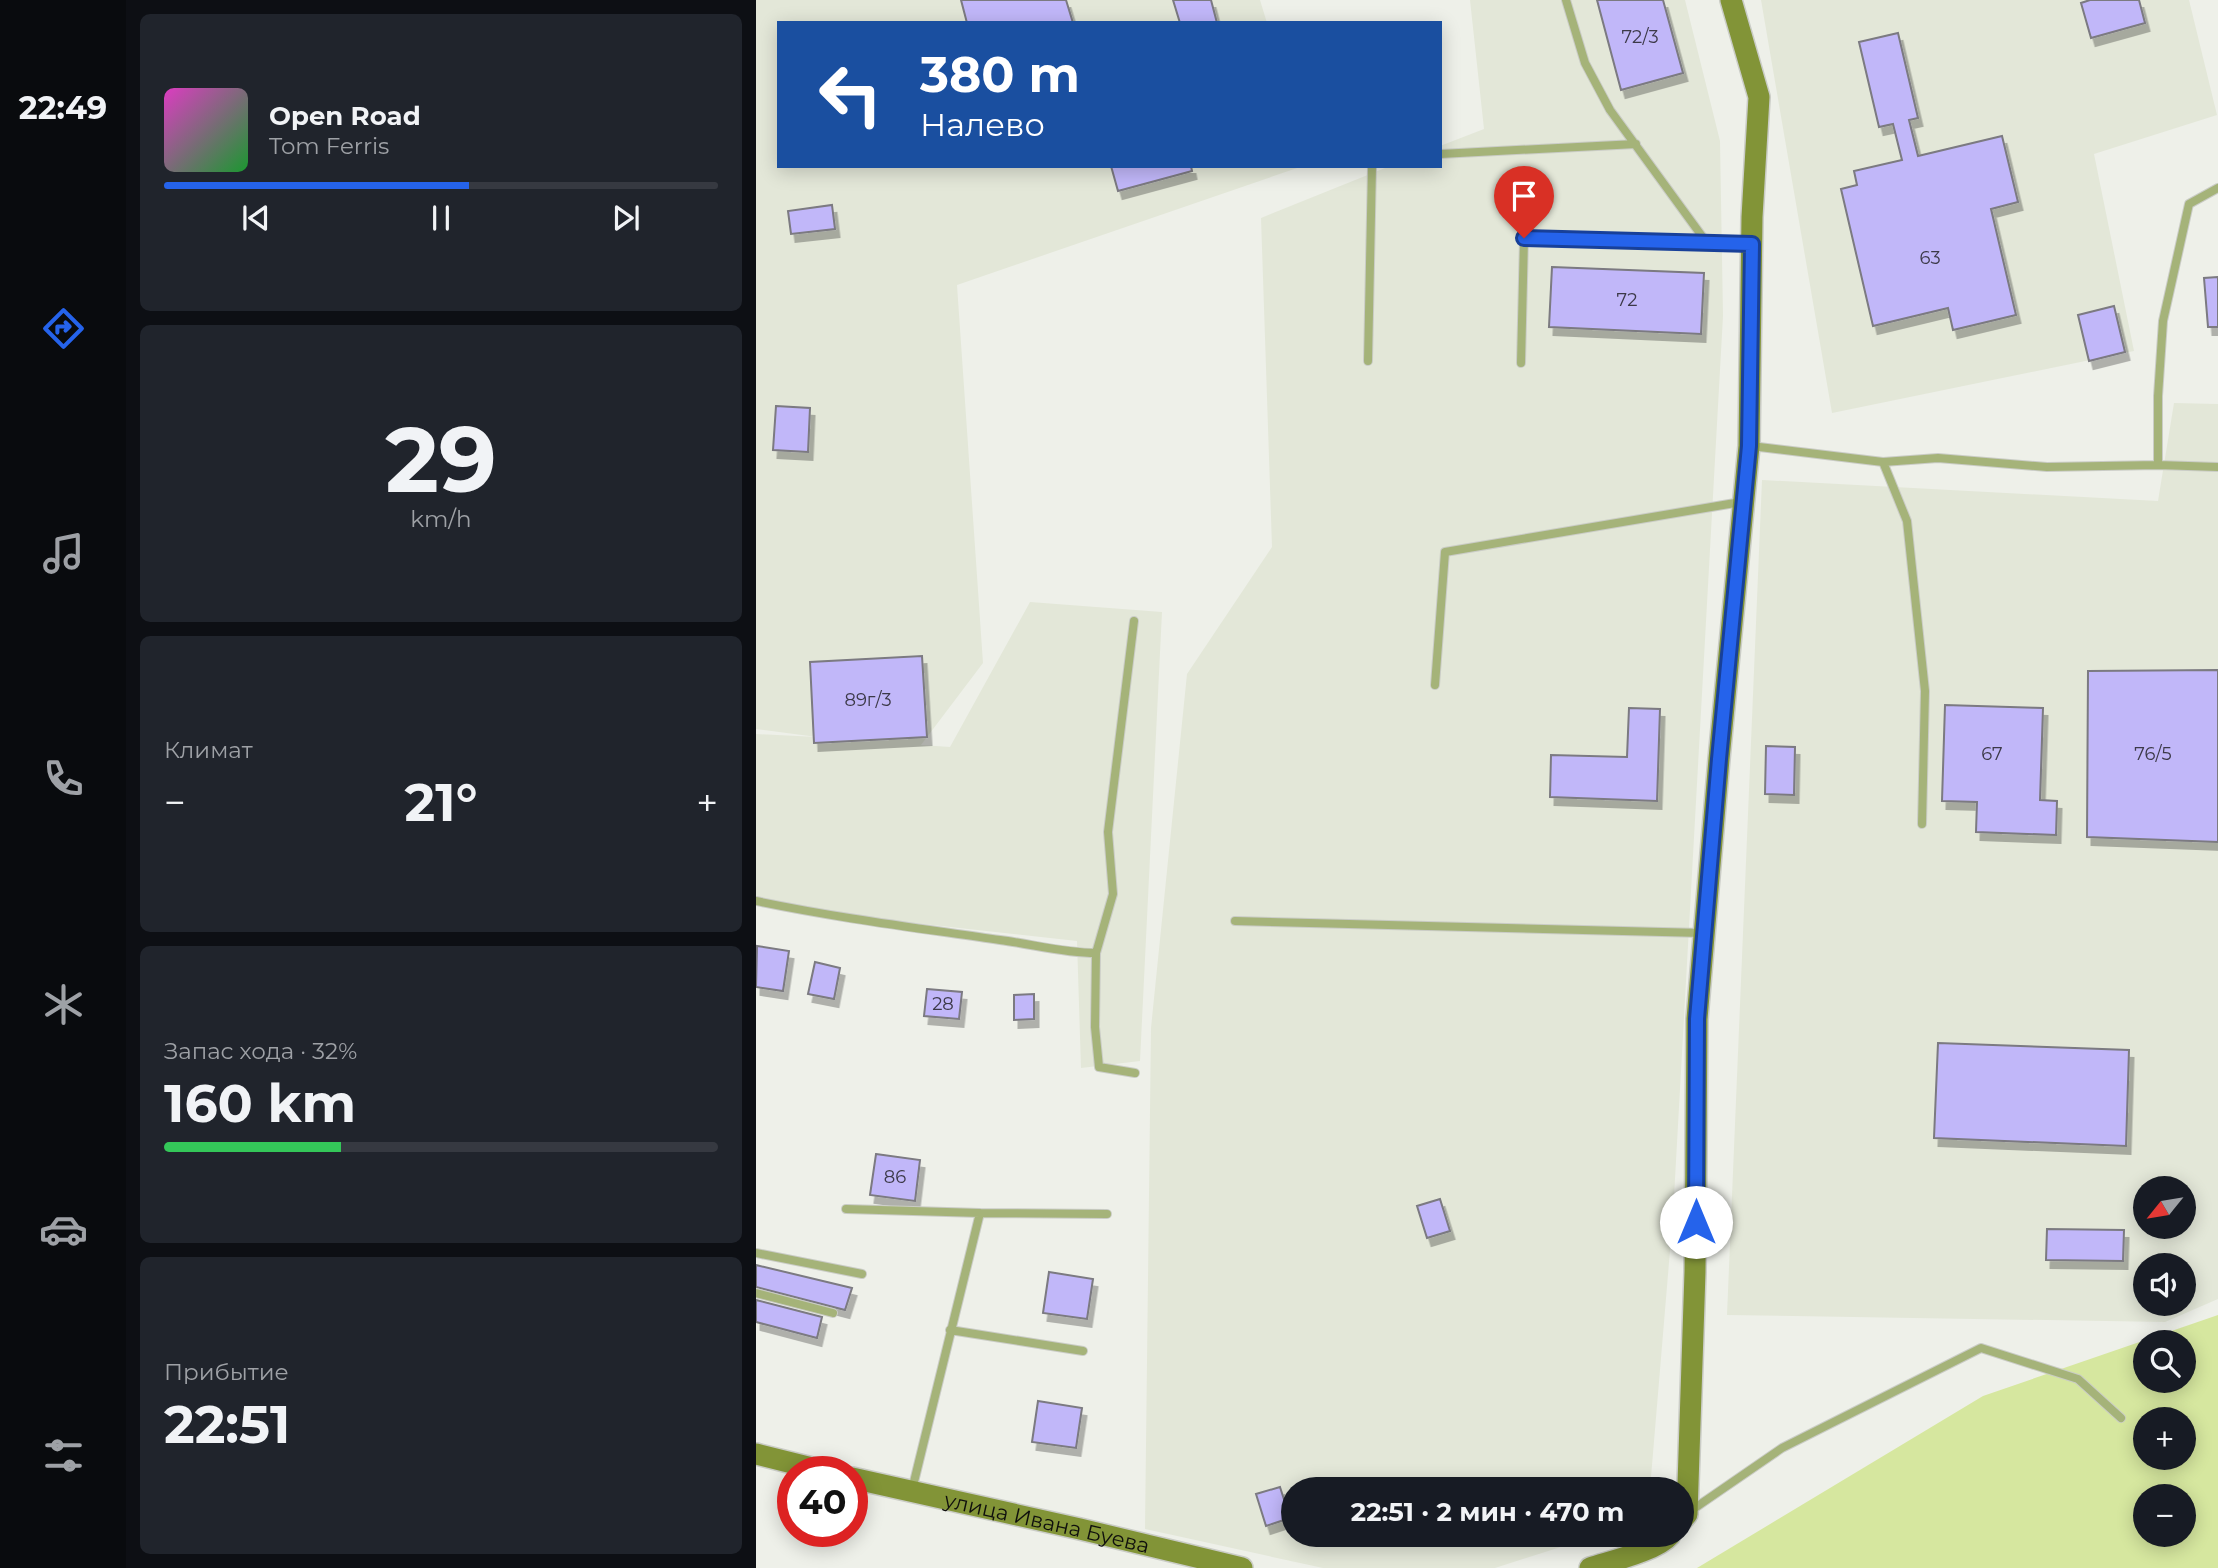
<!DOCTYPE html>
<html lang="ru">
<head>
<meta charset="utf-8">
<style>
  :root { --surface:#171b24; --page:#20242c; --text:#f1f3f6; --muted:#9ea1a6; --line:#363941; --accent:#2563eb }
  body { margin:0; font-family:Montserrat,sans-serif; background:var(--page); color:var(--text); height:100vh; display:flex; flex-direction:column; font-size:26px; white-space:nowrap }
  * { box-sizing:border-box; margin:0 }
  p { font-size:23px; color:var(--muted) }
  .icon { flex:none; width:38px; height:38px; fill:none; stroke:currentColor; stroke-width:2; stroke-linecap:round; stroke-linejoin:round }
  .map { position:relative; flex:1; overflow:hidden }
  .drawer { display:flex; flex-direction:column; gap:14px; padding:14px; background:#0d0f14; width:630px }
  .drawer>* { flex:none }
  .guide { position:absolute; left:21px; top:21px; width:665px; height:147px; border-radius:0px; box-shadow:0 4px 18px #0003; background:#1a4fa0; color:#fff; overflow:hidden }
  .needle { width:46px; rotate:240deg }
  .controls { position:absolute; left:1377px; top:1176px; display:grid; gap:14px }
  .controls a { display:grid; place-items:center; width:63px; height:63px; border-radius:50%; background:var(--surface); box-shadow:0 4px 18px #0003; font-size:35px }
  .speed { position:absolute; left:21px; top:1456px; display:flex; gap:14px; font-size:35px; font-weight:700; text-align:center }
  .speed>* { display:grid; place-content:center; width:91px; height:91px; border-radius:50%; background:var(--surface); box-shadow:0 4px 18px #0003; line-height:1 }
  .speed .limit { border:10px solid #d22; background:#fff; color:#111 }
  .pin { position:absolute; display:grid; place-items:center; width:60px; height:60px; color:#fff; margin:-72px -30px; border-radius:50% 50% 50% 0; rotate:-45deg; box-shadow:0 0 7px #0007 }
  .pin .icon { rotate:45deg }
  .me { position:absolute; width:77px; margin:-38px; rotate:0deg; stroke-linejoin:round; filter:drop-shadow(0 0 5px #0008) }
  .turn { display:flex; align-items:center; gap:24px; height:147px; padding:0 28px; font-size:32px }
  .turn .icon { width:91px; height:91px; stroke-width:2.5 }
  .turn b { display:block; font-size:49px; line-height:60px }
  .big { font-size:52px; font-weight:700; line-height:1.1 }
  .drawer .tile { flex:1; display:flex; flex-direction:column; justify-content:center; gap:10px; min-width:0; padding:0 24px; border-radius:10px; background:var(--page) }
  .drawer .dial { align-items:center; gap:0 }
  .dial b { font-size:91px; line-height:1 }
  .song { display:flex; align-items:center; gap:21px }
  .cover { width:84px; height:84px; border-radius:10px; background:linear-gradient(135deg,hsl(310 70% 55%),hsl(130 70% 35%)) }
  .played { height:7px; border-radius:4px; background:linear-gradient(90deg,var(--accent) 55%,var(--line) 55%) }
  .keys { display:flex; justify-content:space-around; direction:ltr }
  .heat { display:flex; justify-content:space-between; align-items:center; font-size:38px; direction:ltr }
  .charge { height:10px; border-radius:5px; background:linear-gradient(90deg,#34c759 32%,var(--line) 0) }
  .trip { position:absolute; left:525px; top:1477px; width:413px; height:70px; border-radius:35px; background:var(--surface); box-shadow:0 4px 18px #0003; font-weight:700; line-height:70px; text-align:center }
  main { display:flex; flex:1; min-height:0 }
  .tab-bar { display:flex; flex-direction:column; width:126px; justify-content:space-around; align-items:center; background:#090b0e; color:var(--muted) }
  .tab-bar .icon { width:49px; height:49px }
  .tab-bar .selected { color:var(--accent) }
  .tab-bar b { font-size:32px; color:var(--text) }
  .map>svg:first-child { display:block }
</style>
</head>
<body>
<main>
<nav class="tab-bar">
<b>22:49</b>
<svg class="icon selected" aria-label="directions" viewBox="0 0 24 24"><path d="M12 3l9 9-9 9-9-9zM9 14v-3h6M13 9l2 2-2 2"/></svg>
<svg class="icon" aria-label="music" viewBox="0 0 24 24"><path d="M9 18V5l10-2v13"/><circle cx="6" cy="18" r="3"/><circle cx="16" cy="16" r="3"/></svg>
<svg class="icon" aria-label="phone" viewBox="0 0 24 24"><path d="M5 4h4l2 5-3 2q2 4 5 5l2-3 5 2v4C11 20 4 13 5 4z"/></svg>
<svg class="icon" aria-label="climate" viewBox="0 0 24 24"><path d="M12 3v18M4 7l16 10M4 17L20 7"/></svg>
<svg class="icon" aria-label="car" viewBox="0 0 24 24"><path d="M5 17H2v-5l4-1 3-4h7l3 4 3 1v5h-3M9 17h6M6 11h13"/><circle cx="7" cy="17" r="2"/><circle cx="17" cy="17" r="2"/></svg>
<svg class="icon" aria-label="filters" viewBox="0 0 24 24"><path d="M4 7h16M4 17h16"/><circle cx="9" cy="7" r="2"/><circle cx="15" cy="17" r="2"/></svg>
</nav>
<section class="drawer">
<div class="tile">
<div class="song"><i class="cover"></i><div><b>Open Road</b><p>Tom Ferris</p></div></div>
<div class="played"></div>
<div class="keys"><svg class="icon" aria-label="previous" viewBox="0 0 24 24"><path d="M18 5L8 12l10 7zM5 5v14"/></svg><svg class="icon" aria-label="pause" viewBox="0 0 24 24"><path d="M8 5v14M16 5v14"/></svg><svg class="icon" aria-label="next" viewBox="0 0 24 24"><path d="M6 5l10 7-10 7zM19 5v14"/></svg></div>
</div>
<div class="tile dial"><b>29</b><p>km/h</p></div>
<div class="tile"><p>Климат</p>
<div class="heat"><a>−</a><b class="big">21°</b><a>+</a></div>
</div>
<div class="tile"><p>Запас хода · 32%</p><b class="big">160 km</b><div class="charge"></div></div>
<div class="tile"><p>Прибытие</p><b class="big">22:51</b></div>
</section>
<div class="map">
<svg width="1462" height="1568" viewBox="0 0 1462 1568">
  <defs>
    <filter id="shadow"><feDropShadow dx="4.5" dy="8" stdDeviation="0" flood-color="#0004"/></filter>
  </defs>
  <rect width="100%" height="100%" fill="#eef0e9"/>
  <path fill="#e3e7d8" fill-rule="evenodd" d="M0,0H504L511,23H23V166H547L201,285L227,663L165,745L194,747L274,602L406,612L384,1061L325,1068L321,941L131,920L0,899V734L61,737L0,729Z
    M714,0H929L964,141L967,316L917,1215L894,1489H537V1535H842L739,1568H567L389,1529L395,1028L431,674L516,547L505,218L634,166H684V146L728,129Z
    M1005,0H1433L1461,115L1338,154L1378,351L1076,413Z
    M1418,403L1462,404V1299L1409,1322L971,1315L1006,480L1402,501ZM1390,1188H1428V1227H1390ZM1390,1265H1428V1304H1390Z"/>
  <path fill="#d6e79f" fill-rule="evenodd" d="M1462,1315V1568H941L1227,1396ZM1390,1342H1428V1381H1390ZM1390,1419H1428V1458H1390ZM1390,1496H1428V1535H1390Z"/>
  <path fill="#c1b7f9" stroke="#7b7a81" stroke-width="2" filter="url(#shadow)" d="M205,0H310L317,23H211Z
    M417,0H455L461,23H424Z
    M841,0H907L927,73L865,90Z
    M1334,0H1383L1389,23L1335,38L1325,3Z
    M1142,33L1162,118L1153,120L1162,156L1246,136L1262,202L1235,209L1260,315L1197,330L1192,308L1117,326L1085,189L1101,185L1098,171L1146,160L1137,124L1123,127L1103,42Z
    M355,166H435L436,171L362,191Z
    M76,205L79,229L35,234L32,211Z
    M796,267L948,273L945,334L793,327Z
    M1462,277V327H1452L1448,278Z
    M1358,306L1369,352L1333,361L1322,315Z
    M20,406L54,408L52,452L17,450Z
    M166,656L171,737L58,743L54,662Z
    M1462,670V842L1331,837L1332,671Z
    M1189,705L1287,708L1284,800L1301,801L1300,835L1220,832L1221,802L1186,801Z
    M873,708L904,709L901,801L794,797L795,755L871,757Z
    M1010,746L1039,747L1038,795L1009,794Z
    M1,946L33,951L27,991L0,987Z
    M59,962L84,968L78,999L52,994Z
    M171,989L206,992L203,1019L168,1016Z
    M278,994V1019L258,1020V995Z
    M1182,1043L1373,1050L1370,1146L1178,1138Z
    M120,1154L164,1160L159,1201L114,1195Z
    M684,1199L694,1231L671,1238L661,1206Z
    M1291,1229L1368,1230L1367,1261L1290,1260Z
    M0,1265L96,1288L89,1310L0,1287Z
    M293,1272L337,1279L331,1319L287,1313Z
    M0,1300L66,1317L61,1338L0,1322Z
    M282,1401L326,1408L320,1448L276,1442Z
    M524,1487L534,1518L510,1526L500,1494Z"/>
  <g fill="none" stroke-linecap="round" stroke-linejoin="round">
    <g stroke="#caccc6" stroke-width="10">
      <path id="lane" d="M810,0L829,63L854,110L951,243
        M684,154L880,144
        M612,361L616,166
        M765,363L768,238L996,244
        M995,446L1127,462L1151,521L1169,691L1166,824
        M1127,462L1182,458L1291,467L1402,465L1462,467
        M1402,465V396L1407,321L1433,204L1462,188
        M679,685L689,552L985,502
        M0,901C81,918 162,928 244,940C276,944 307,953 340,953L339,1027L343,1067L379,1073
        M479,921L946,933
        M340,953L357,894L352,832L378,621
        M90,1209L224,1213L156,1490
        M224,1213L351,1214
        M0,1253L106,1274
        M0,1293L77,1313
        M194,1330L327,1351
        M933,1512L1026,1448L1225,1348L1322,1379L1365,1418"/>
    </g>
    <g stroke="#caccc6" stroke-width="24">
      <g id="secondary">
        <path d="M0,1454L72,1472"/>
        <path id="s1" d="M96,1478L324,1529L486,1568"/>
        <path d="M926,1520L931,1514L939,1272L941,1019L963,759L993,446L996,217L1003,97L975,0"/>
        <path d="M834,1568C855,1561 900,1551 914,1535"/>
      </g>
    </g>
    <use href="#lane" stroke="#a5b379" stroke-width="8"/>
    <use href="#secondary" stroke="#829437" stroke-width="21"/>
  </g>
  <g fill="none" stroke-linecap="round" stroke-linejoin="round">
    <g stroke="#184099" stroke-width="18">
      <path id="route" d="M768,238L996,244L993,446L963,759L941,1019L940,1222"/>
    </g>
    <use href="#route" stroke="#2563eb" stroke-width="12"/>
  </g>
  <g text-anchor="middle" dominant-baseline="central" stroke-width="7" stroke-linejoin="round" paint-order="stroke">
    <g font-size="18" fill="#3c3948">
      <text x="884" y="37">72/3</text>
      <text x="1174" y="258">63</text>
      <text x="871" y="300">72</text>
      <text x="112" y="700">89г/3</text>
      <text x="1236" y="754">67</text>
      <text x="1397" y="754">76/5</text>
      <text x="187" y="1004">28</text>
      <text x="139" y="1177">86</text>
    </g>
    <g font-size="21" fill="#0f0f0d" stroke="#fff">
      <text stroke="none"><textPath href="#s1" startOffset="200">улица Ивана Буева</textPath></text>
    </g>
  </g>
</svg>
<div class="controls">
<a><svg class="needle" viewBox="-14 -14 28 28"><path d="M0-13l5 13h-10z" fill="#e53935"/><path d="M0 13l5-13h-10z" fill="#9ea1a6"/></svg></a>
<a><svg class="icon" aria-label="sound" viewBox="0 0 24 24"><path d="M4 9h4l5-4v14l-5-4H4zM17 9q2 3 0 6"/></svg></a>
<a><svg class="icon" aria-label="search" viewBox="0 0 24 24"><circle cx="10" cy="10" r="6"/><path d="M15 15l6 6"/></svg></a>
<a>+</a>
<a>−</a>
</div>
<div class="speed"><div class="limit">40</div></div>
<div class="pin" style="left:768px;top:238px;background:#d93025"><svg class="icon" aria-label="arrive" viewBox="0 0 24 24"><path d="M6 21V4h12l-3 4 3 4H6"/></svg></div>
<svg class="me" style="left:940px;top:1222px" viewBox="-20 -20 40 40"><circle r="19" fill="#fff"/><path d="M0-13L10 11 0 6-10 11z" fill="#2563eb"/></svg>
<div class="trip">22:51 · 2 мин · 470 m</div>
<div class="guide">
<div class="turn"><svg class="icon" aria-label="left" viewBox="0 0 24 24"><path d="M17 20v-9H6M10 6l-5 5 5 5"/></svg><div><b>380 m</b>Налево</div></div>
</div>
</div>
</main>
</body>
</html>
